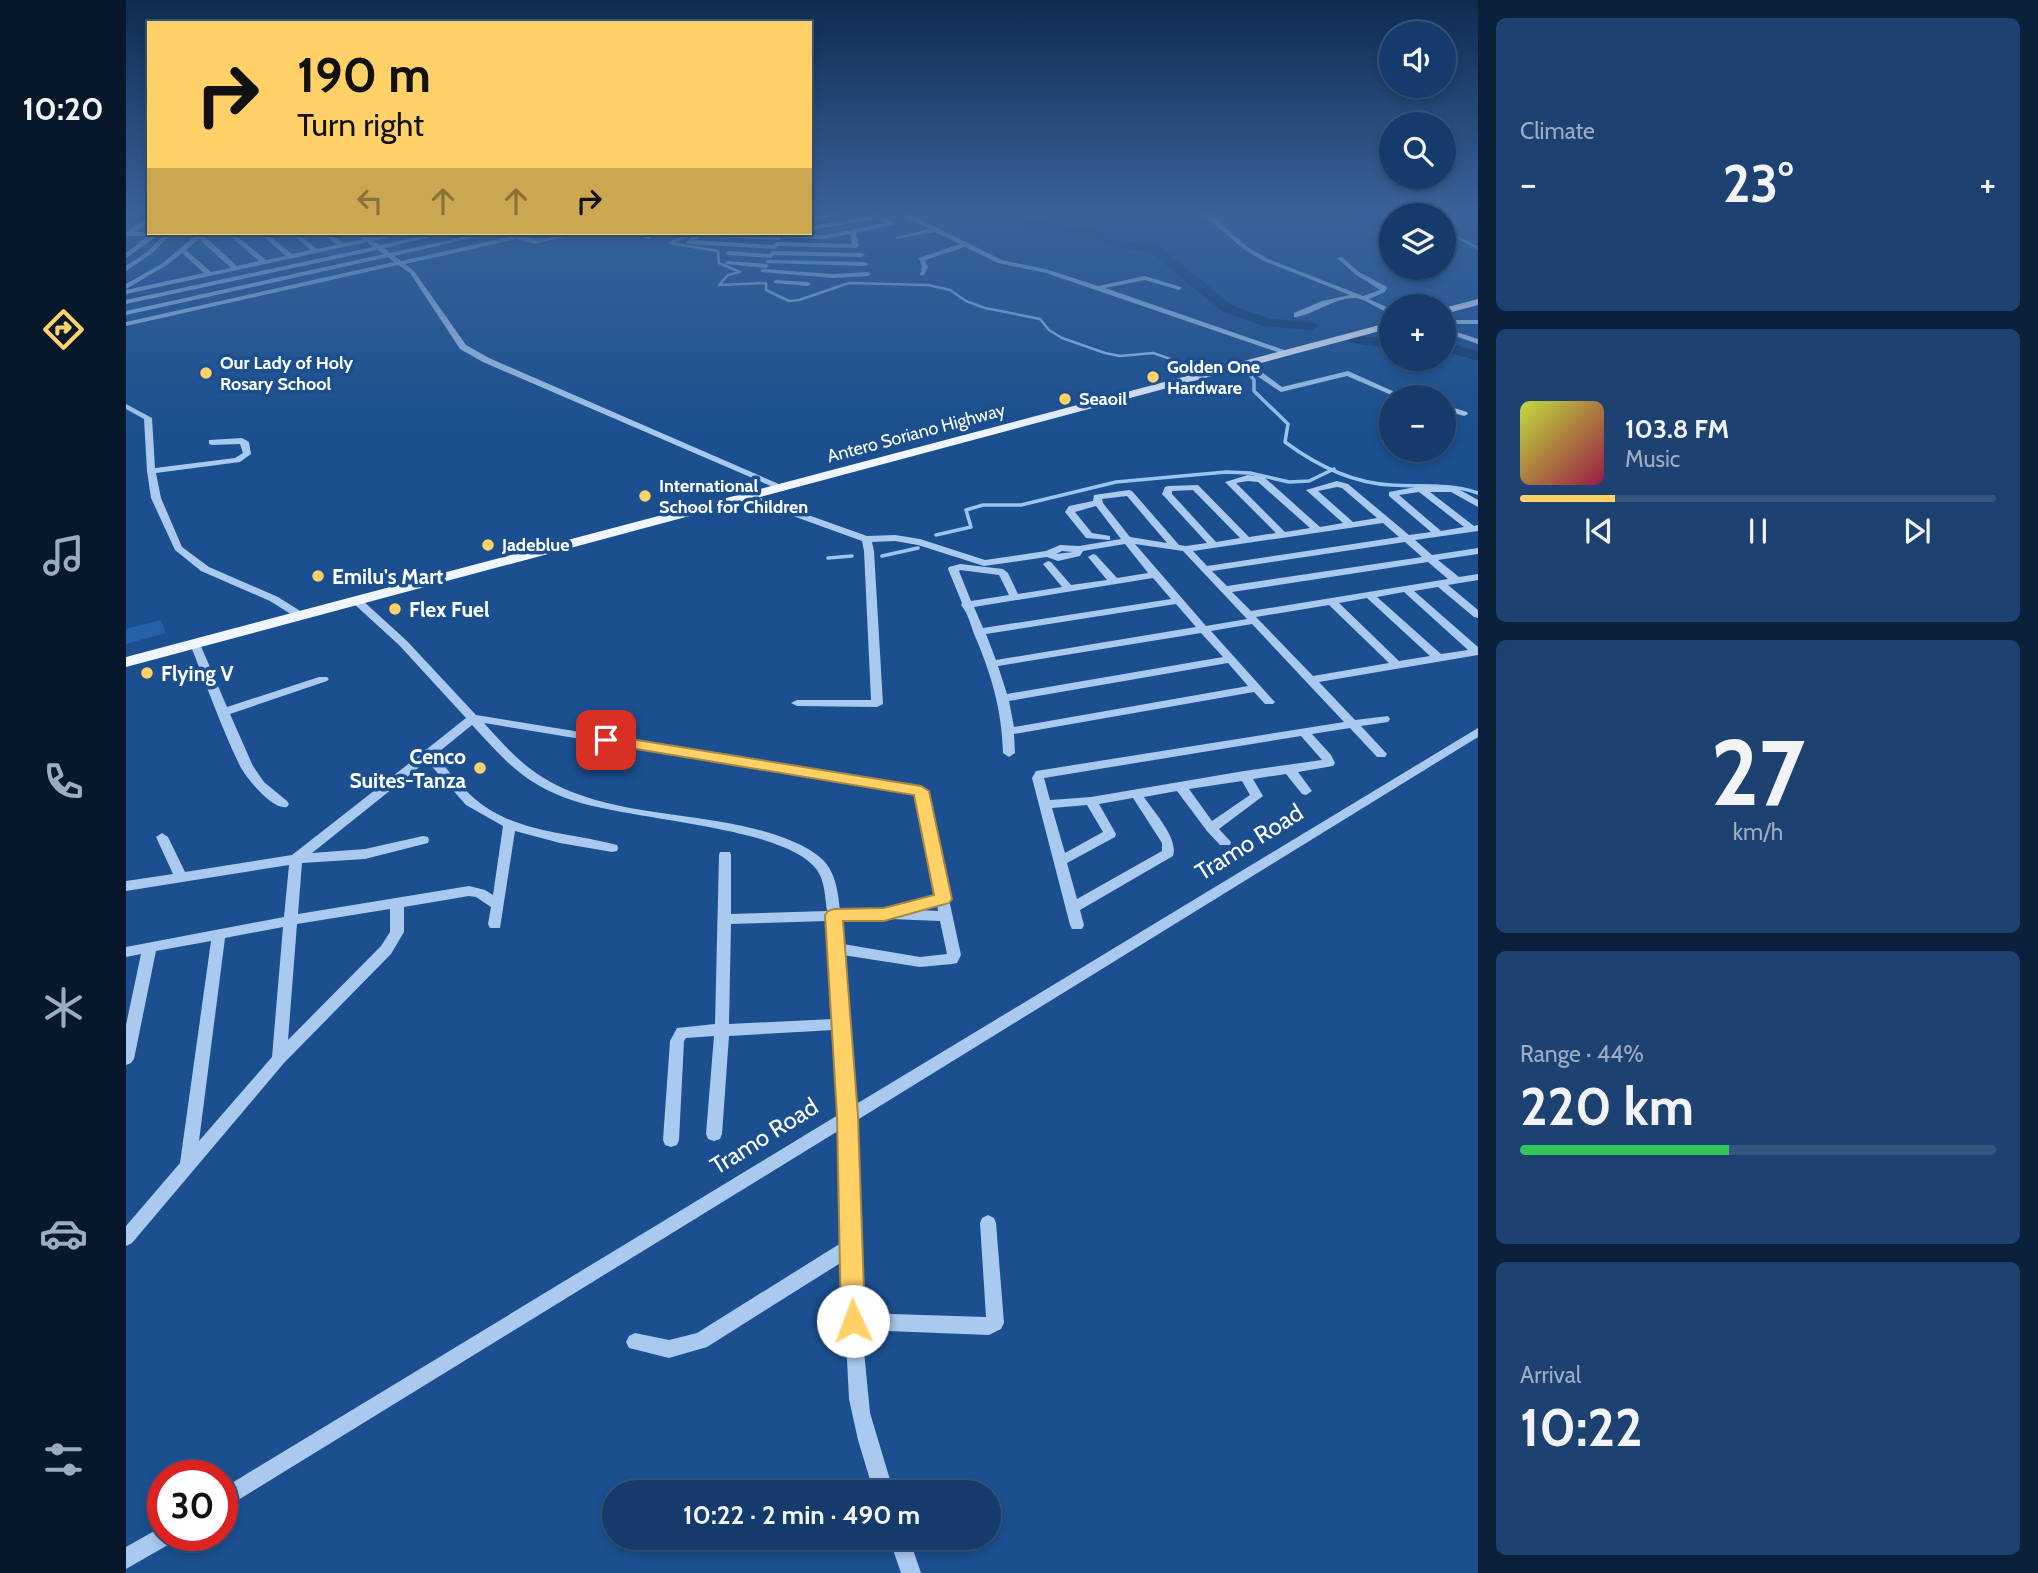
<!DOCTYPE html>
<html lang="en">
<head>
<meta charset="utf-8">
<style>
  :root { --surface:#143b6b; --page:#1d4271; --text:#f1f3f6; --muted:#9dadc1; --line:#33557e; --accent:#ffd166 }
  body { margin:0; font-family:Cabin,sans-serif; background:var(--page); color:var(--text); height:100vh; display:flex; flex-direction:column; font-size:26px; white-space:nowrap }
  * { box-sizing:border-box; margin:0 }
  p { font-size:23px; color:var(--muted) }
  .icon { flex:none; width:38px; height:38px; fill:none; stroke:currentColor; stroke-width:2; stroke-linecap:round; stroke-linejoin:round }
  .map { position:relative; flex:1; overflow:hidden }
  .panel { display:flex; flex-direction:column; gap:18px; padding:18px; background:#0b203b; width:560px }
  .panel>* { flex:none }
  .guide { position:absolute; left:21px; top:21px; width:665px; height:214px; border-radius:0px; box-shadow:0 4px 10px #0003,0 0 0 2px var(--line); background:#ffd166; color:#111; overflow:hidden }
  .controls { position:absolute; left:1253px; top:21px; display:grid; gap:14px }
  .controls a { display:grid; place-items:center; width:77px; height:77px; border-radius:50%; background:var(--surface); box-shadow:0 4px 10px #0003,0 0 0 2px var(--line); font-size:35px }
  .speed { position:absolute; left:21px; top:1460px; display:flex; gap:14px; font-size:35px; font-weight:700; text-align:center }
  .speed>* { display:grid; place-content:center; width:91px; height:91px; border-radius:50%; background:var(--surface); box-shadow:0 4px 10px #0003,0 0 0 2px var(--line); line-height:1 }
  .speed .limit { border:10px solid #d22; background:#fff; color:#111 }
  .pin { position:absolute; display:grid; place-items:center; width:60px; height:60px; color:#fff; margin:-30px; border-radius:14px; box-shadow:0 4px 10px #0006 }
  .me { position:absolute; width:77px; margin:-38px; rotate:358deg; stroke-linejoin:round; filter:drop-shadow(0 0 5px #0008) }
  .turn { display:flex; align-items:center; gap:24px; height:147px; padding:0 35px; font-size:32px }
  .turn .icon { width:91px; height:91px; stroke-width:2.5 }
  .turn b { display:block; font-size:49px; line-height:60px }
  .lanes { display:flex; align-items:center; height:66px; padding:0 35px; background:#0003; justify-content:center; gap:35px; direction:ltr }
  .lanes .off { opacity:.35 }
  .big { font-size:52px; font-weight:700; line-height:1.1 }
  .panel .card { flex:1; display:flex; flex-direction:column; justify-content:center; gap:10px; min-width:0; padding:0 24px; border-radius:10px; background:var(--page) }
  .panel .dial { align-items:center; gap:0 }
  .dial b { font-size:91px; line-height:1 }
  .song { display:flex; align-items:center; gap:21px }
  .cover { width:84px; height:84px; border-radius:10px; background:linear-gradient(135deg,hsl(70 70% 55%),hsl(340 70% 35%)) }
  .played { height:7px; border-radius:4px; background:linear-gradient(90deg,var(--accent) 20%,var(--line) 20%) }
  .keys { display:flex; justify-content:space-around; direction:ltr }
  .heat { display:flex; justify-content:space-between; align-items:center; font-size:38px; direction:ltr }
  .charge { height:10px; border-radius:5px; background:linear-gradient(90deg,#34c759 44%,var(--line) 0) }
  .trip { position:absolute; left:476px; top:1480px; width:399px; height:70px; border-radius:35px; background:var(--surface); box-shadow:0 4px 10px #0003,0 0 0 2px var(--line); font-weight:700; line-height:70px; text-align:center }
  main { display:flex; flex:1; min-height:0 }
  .tab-bar { display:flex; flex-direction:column; width:126px; justify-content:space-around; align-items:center; background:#08182b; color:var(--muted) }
  .tab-bar .icon { width:49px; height:49px }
  .tab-bar .active { color:var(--accent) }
  .tab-bar b { font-size:32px; color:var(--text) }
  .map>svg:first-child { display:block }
</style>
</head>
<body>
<main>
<nav class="tab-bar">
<b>10:20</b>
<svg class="icon active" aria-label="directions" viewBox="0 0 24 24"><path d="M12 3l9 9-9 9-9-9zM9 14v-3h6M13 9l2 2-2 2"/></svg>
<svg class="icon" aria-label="music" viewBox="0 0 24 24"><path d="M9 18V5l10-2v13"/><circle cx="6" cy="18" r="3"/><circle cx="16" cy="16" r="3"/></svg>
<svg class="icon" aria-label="phone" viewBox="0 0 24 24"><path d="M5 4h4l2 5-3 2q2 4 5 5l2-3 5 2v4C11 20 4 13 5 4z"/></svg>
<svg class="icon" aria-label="climate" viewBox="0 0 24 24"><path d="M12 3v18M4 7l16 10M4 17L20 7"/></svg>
<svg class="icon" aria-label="car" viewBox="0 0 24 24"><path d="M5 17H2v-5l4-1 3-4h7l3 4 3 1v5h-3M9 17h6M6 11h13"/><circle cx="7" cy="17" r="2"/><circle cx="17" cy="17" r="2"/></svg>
<svg class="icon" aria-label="filters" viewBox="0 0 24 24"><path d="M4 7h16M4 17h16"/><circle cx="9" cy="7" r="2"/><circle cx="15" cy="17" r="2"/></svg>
</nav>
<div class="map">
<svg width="1352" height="1573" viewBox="0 0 1352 1573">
  <rect width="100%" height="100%" fill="#1b4f8f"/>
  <path fill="#2461a8" d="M35,620L40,633L0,644V629Z"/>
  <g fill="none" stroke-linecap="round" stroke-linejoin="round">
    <path stroke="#9cc4f0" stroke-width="2.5" d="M1318,230L1352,248
      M569,233L543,243L592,251L593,263L614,272L602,275L593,285L640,283V290L663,301L673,300L723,283L802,285L824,290L840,301L859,308L914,319L923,330L936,338L979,353L994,356L1027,353L1068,367"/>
    <path stroke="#9cc4f0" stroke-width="3.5" d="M1124,375L1128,380V391L1162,424L1159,442C1190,465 1226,483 1265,485C1295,487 1323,483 1352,493
      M810,535L845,527L840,510L857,505H895L990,482L1100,472L1124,473L1163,482L1183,481L1208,469
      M756,556L792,548
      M702,558L726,556"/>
    <path fill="#123a6d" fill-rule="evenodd" d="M893,214H909L902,219L976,232L997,241L1033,246L1107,306L1145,319L1186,322L1193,326L1186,330L1138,326L1097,312L1024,252L989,247L973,239L897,226L886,219Z
      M1230,335L1265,340V348L1225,343L1222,340L1225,337Z
      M1318,342L1352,351V361L1318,351Z"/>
    <path fill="#a9c9ee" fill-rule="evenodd" d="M1,214H8L0,219Z
      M703,214H716L684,221V217Z
      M743,214H751L769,224L730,233L733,246L730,248L652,246L649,249L563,244L560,242L570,233L653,236L655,233L698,235L760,223L751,219L684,230V226L745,216ZM724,234L726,244L650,242L647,245L569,240L574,236L653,240L655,237L698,239Z
      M775,214H783L876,260L923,270L972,286L1019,276L1055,287V289L1053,290L1019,280L979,288L1167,353L1160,355L920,273L872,263L839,247L799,260L802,267L798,275H794L796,267L793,258L834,244L809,232L770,239V237L804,229Z
      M1076,214H1083L1123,248L1142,259L1237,296L1254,290L1229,274L1211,258L1216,257L1233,272L1261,287L1259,292L1243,299L1265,309V314C1254,310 1240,299 1229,298C1209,297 1186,316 1168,317V313L1196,301L1224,295L1138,261L1119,250Z
      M23,217V222L9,232L47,233L25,254L0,271V266L21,252L36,237H30L0,258V253L22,236H0V232Z
      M72,233H79L77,235L111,266L133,261L100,233H107L140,260L160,256L133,233H140L166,254L185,250L164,233H171L191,249L211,245L196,233H203L218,243L237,239L230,233H237L244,238L267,233H278L248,241L254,245L311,233H322L258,248L264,253L356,233H367L268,256L275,261L401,233H411L399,237C417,243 436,233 455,233L408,244L391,239L279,264L288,271L340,345L363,358L662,488L657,491L654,490L357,362L334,349L284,273L272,265L0,326V322L268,262L262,257L0,315V311L258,254L251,250L0,304V300L247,247L241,242L0,294V290L78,273L56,253L41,265L0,289V284L37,263ZM73,239L105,268L85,272L60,250Z
      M501,233H512L526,237L523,239Z
      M646,251L736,253L739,255L736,257L648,255L645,258L602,255L599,253L602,251L643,254Z
      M642,260L740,262L743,264L740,266L640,263L639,262Z
      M602,261L640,264L643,266L640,268L600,264L599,263Z
      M637,269L707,274L742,272L745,274L742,276L707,278L635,272V270Z
      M650,280L682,282L685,284L682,286L648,283V281Z
      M1318,320H1352V324H1318Z
      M1318,328L1352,339V344L1318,332Z
      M1116,362H1122L1156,387L1222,371L1280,397H1270L1221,376L1155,392L1116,366Z
      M0,404L26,418L29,468L109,458L117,453L114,444L86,445L83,444V440L116,438L123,442L125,454L114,462L30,473L35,498L56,547L83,567L152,597L179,614V618H171L144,601L75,571L49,550L25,498L21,471L18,419L0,409Z
      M1318,405L1341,412L1342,414L1338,416L1318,410Z
      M1122,475L1138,477L1194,527L1217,523L1180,490L1211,481L1222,484L1283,535L1305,532L1263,496V492L1295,486H1327L1352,500V507L1325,492H1304L1348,526L1352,525V531L1289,540L1306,555L1352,548V554L1312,560L1333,577L1352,574V580L1322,585L1352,610V618L1348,617L1312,587L1288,591L1352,647V655L1193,682L1229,720L1262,716L1264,719L1262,722L1235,726L1261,754L1259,757H1251L1224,728L1186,734L1205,755L1209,763L1207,766L1172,772L1186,791L1180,795L1176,794L1160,774L1127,779L1137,796L1093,829L1105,842L1104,845H1094L1081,831L1051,791L1018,797C1028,812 1053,839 1047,856L954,910L958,925L956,929H946L944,925L906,778L910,771L1218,722L1126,624L1085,631L1147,700L1149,702L1147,704H1139L1128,692L888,734L889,753L883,757L877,753C876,710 865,673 848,634C845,626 842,613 835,605L836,603L822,569L823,567L834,564L877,569L882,573L892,594L936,587L917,564L922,561L925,562L945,585L981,580L962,557L967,554L970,555L991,578L1022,573L999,544L957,551L954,556L932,561L921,557L858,566L792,545L769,541L746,542L748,551L757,704L751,707L671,706L665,703L671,700H745L738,551L736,541L620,499V495H626L741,536L769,535L794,539L859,560L920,551L934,545L953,546L995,539L970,506L949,512L966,533L984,536V540L960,538L939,512L943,506L967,501L968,495L1003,490L1006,491L1053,545L1060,546L1081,543L1036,494L1039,487L1042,486L1072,485L1123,537L1150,533L1099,482ZM1122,481L1132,482L1184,528L1159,532L1110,483ZM1211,487L1216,488L1251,518L1227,522L1192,491ZM1067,490L1114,538L1090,542L1046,494V491ZM1293,492L1338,527L1315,531L1273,495ZM1001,496L1041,543L1004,537L977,503L976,499ZM1257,523L1273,537L1081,566L1067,551ZM1279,542L1296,557L1101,586L1086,571ZM1009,544L1057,551L1121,619L1080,626ZM936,551L947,552L930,554ZM1302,562L1322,579L1125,611L1106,592ZM834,570L873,575L883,595L845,601L833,571ZM1027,578L1045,599L857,628L848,607ZM1278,592L1342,650L1315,654L1251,597ZM1241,598L1304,656L1273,661L1213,603ZM1050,604L1070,627L870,660L860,634ZM1203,605L1263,663L1187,676L1130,617ZM1075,633L1097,657L881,694L872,666ZM1102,663L1122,686L888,727L883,701ZM1175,736L1196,760L1118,771L965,797L924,800L918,778ZM1116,781L1124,795L1086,821L1063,789ZM1007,798L1036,843V851L951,899L941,863L989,837L990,834L973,804ZM961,805L977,832L939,853L926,808Z
      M231,598L235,599L281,641L350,715L799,788L835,955L831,963L826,964L794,967L717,955L723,1024L727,1106L1352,728V737L728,1122L735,1313L860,1317L854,1223L856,1218L862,1215L868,1218L870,1223L878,1323L875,1329L863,1335L736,1330L744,1413L768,1493H748L732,1440L723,1399L716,1262L581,1347L543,1358L503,1348L500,1342L503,1336L509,1333L543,1340L571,1333L715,1243L712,1131L96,1510V1489L712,1115L708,1030L603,1036L596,1134L594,1139L588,1141L582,1139L580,1134L588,1036L560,1038L558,1041L553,1140L551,1145L545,1147L539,1145L537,1140L544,1041L551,1028L589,1024L593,855L594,852H604L605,855V914L701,911C699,898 699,881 691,870C658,824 495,821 437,797C394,780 377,758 346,725L309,755C322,770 334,786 349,799C389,833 442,832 491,845L492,848L491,851L486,852L434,843L389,831L374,928H364L362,924L365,907L350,897L343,896L278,907V932L265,954L158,1063L6,1243L0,1246V1226L54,1163L85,941L30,951L8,1059L5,1063L0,1065V1025L15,954L0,957V947L158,917L163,865L0,891V881L47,874L30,837L36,833L42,837L59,872L166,855L295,754L297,750L301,749L340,718L273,645L227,603V599ZM358,723L789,794L809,896L758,909L714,910C712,893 710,873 697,860C685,848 667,841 650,835C584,813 509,817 446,792C404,775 387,755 358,723ZM301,761L340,805L377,826L367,895L359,890L343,886L172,914L176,863L239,859L302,843L303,840L302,837L297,836L239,849L186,853ZM811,905L812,911L791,910ZM264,909V932L255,946L162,1040L171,924ZM764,919L814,921L821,954L794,957L717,944L715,920ZM702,921L707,1019L603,1024L605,924ZM157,927L146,1057L73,1141L99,938Z
      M69,641L74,644L101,707L193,677H201L203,679L201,681L104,714L127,766L138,782L161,801L163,804L161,807C146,810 121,779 114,766C95,727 80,684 64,644Z
      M37,1526V1535H50L47,1542L0,1569V1547Z
      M763,1538H783L795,1573H775Z"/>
    <path fill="#f0f6ff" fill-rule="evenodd" d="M1352,299V305L1318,314V308Z
      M1265,322V328L0,667V657Z"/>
  </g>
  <linearGradient id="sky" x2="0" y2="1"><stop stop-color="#0f2b4f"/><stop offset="0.49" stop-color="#39639b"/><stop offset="1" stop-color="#39639b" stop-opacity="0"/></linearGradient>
  <rect width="1352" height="434" fill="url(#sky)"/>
  <path fill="#ffd166" stroke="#a68842" stroke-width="2" d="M480,735L795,786L803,791L826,899L823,903L758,921H717L732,1116L739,1321L735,1328L727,1332L719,1328L715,1321L711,1116L699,915L702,911L708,909L758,908L808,895L788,795L474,743L472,740Z"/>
  <g fill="#ffd166" stroke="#1b4f8f" stroke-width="2.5">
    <circle cx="80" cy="373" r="7"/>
    <circle cx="1027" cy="377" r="7"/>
    <circle cx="939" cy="399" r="7"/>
    <circle cx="519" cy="496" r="7"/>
    <circle cx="362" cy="545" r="7"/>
    <circle cx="192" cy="576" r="7"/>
    <circle cx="269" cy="609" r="7"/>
    <circle cx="21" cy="673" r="7"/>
    <circle cx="354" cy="768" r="7"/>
  </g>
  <g text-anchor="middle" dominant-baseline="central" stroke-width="7" stroke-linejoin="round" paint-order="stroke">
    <g font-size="18" font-weight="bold" fill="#fff" stroke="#1b4f8f" text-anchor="start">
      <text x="94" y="363">Our Lady of Holy<tspan x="94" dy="21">Rosary School</tspan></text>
      <text x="1041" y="367">Golden One<tspan x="1041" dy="21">Hardware</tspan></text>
      <text x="953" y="399">Seaoil</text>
      <text x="533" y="486">International<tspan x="533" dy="21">School for Children</tspan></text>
      <text x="376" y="545">Jadeblue</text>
    </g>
    <g font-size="18" fill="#fff" stroke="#1b4f8f">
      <text transform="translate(790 433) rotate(-15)">Antero Soriano Highway</text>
    </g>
    <g font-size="21" font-weight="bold" fill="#fff" stroke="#1b4f8f" text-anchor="start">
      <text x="206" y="576">Emilu's Mart</text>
      <text x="283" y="609">Flex Fuel</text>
      <text x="35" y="673">Flying V</text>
      <text x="340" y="756" text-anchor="end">Cenco<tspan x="340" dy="24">Suites-Tanza</tspan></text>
    </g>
    <g font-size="24" fill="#fff" stroke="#1b4f8f">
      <text transform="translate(1123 842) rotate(-32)">Tramo Road</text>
      <text transform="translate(638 1136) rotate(-32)">Tramo Road</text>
    </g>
  </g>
</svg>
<div class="controls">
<a><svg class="icon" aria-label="sound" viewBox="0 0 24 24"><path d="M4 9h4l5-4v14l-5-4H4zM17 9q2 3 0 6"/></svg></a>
<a><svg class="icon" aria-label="search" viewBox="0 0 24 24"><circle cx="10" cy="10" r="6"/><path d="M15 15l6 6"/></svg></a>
<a><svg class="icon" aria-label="layers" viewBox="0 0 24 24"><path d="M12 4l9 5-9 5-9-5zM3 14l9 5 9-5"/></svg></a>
<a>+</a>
<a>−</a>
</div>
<div class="speed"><div class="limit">30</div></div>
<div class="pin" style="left:480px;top:740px;background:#d93025"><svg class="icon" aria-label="arrive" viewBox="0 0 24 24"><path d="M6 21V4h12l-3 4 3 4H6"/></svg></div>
<svg class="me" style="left:727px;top:1321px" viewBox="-20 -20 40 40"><circle r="19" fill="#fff"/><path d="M0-13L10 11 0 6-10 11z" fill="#ffd166"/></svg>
<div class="trip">10:22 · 2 min · 490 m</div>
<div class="guide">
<div class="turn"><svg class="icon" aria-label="right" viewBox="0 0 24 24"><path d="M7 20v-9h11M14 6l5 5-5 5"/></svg><div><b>190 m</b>Turn right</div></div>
<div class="lanes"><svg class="icon off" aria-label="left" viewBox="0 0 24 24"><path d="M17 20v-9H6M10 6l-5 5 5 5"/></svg><svg class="icon off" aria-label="ahead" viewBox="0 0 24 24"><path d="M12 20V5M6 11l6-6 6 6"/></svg><svg class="icon off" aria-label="ahead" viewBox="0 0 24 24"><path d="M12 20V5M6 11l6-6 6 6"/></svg><svg class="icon" aria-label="right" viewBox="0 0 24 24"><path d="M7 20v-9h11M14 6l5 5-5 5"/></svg></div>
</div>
</div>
<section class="panel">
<div class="card"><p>Climate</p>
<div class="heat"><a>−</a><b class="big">23°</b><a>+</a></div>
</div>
<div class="card">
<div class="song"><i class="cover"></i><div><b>103.8 FM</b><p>Music</p></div></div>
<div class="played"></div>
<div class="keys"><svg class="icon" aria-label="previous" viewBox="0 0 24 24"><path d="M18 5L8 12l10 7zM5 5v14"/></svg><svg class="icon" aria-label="pause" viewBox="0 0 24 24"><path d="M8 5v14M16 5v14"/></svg><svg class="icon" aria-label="next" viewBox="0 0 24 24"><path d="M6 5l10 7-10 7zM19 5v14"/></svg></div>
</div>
<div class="card dial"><b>27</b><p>km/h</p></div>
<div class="card"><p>Range · 44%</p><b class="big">220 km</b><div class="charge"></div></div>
<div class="card"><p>Arrival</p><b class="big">10:22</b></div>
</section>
</main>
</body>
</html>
